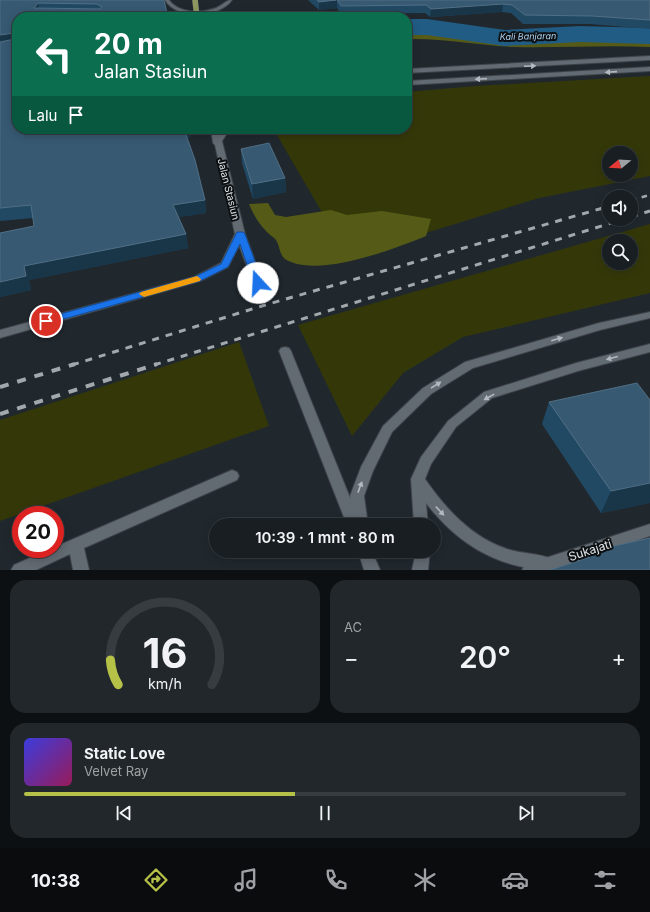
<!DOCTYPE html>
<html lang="id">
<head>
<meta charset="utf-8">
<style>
  :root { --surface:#181e22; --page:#21272a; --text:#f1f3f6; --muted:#9fa2a5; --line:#363c40; --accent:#b6c148 }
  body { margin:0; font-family:Inter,sans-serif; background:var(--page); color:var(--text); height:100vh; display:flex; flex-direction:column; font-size:15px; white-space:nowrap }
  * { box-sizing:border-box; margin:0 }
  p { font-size:13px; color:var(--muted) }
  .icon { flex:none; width:22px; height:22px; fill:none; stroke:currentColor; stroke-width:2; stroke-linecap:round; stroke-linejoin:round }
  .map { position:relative; height:570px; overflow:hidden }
  .panel { display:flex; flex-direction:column; gap:10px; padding:10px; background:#0d1013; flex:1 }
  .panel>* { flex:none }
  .top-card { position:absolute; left:12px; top:12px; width:400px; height:122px; border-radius:16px; box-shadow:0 2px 10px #0003,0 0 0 1px var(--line); background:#0b6e4f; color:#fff; overflow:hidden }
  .needle { width:26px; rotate:252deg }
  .buttons { position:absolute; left:602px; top:146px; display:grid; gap:8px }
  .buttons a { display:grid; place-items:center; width:36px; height:36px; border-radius:50%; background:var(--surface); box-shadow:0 2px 10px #0003,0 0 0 1px var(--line); font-size:20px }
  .speed { position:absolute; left:12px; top:506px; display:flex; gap:8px; font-size:20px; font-weight:700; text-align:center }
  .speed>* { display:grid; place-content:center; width:52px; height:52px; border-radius:50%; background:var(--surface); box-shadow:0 2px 10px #0003,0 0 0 1px var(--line); line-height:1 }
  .speed .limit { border:6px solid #d22; background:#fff; color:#111 }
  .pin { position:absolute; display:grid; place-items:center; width:34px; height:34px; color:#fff; margin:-17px; border:2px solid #fff; border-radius:50%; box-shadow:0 1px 4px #0007 }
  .me { position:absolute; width:44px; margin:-22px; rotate:340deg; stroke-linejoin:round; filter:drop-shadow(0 0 3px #0008) }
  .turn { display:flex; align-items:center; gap:14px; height:84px; padding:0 16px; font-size:18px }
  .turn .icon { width:52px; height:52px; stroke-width:2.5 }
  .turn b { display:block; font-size:28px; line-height:34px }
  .then { display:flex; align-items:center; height:38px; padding:0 16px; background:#0003; gap:8px; font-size:15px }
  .big { font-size:30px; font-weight:600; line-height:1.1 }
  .panel .widget { flex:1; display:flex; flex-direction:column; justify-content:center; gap:6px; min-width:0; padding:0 14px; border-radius:16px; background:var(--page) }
  .panel .dial { align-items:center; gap:0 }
  .dial svg { height:104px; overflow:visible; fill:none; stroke:var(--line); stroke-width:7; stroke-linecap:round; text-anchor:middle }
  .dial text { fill:var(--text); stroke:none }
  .song { display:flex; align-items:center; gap:12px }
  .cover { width:48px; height:48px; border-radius:6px; background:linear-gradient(135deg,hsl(240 70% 55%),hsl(330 70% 35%)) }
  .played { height:4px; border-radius:2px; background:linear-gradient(90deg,var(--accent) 45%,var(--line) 45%) }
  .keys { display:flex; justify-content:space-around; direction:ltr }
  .heat { display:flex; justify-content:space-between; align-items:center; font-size:22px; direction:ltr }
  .panel .tiles { flex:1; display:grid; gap:10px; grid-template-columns:1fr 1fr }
  .widget:last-child { grid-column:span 2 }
  .trip { position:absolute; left:209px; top:518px; width:232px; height:40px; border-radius:20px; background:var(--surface); box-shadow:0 2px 10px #0003,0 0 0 1px var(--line); font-weight:600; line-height:40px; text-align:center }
  .dock { display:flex; height:64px; justify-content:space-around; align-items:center; background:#0a0c0e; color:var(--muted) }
  .dock .icon { width:28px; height:28px }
  .dock .selected { color:var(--accent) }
  .dock b { font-size:18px; color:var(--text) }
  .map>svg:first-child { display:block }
</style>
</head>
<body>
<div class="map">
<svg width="650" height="570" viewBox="0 0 650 570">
  <rect width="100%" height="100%" fill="#20282e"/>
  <path fill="#343809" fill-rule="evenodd" d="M650,76V176L539,198L348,257L274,130L407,129V92L476,86ZM609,153H631V175H609Z
    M650,224V293L463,337L403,373L352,436L298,325ZM609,241H631V263H609Z
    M239,342L269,426L0,521V420Z"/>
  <path fill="#555b16" d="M407,27H427L505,38L580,34L650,36V47C604,45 559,48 513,47C478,45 443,38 407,39Z
    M268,203L275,215L286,217L331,210L347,215L382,211L431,219L426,236C394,249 317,279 285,259C279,254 280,246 276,240C274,237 269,235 267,232C259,224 253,214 249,204Z"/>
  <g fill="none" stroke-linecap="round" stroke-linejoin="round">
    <path fill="#215c85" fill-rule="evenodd" d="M407,19H427L505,30L580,26L650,28V44L580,42L505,46L427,35H407Z"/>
    <g stroke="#3d4348" stroke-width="2">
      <path id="service" d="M240,231L245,234L263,283L262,285H254L253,283L235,234Z
        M285,347L289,348L291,351L361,525H347L279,351L281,348Z
        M232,470L237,472L239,476L237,480L84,548L89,570H73L70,554L36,570H11L14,565L50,549H55V547Z"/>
    </g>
    <g stroke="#3d4348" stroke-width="2">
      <path id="minor" d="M165,0H169C179,14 202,13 216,8C223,5 226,0 232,0C218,19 177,20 165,0Z
        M650,524V536L551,570H522L525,565L530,563Z"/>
    </g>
    <g stroke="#3d4348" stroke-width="2">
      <path id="secondary" d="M650,56V60L407,73V69Z
        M650,67V71L407,85V81Z
        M211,129H219L220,133L222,129H230L222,141L245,234L228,267L200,281L0,338V330L194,277L221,263L235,234L215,145L213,143Z
        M650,312V318L600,330L473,368L431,394L392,432L373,471L364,496L368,525H354L350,496L361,467L383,426L423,388L465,362L599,323Z
        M650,344V352L578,371L492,398L456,427L431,464L425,479C446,509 471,537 507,549C522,554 538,553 552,559L554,564L552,569C545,570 536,569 528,568C486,561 452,537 426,503L428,525H414L411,479L421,457L448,421L484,392L576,363Z
        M358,551H372L380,570H364Z
        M416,551H430L428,570H412Z"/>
    </g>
    <use href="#service" fill="#626a72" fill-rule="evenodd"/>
    <use href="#minor" fill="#626a72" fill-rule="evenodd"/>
    <use href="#secondary" fill="#626a72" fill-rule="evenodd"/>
    <path stroke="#a2a8ac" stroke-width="2.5" stroke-dasharray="5.5 5.5" stroke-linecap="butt" d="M631,200L650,195
      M600,209L609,206"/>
    <path stroke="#a2a8ac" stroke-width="3" stroke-dasharray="7 7" stroke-linecap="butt" d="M631,217L650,211
      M72,365L265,305L603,208
      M154,365L624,219"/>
    <path stroke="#a2a8ac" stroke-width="4" stroke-dasharray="9 9" stroke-linecap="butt" d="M0,387L75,364
      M0,414L157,364"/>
    <g stroke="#3d4348" stroke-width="6" stroke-linecap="butt">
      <path id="primary-bridge" d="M195,0L197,17"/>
    </g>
    <use href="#primary-bridge" stroke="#8e9860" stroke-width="5.5"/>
  </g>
  <path fill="#224964" d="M0,0H164L167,17H17V129H189L190,138H187L205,200L206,213L178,217L186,234L188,248L29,280L31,290L0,297V233L34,226L33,218L0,221Z
    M308,0H650V29L590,24H523L511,13L502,12L430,17L425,13L340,14L337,8L319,10Z
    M241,149L285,178L286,192L253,199L242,163Z
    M650,400V503L601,513L542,424L549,402Z
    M650,538L583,559L587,552Z"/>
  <path fill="#193548" d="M337,0V8L319,10V2Z
    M38,3L40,12L34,8Z
    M503,4L502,12L430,17L431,9Z
    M167,13V17H148Z
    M14,33L17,43L0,45V35Z
    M183,129H189L190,138L184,139Z
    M285,178L286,192L253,199L252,184Z
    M205,200L206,213L175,218L173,205Z
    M186,234L188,248L29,280L31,290L0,297V282L24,266Z
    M650,483V503L601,513L611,491Z"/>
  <path fill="#375972" stroke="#516f85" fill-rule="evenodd" d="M0,0H164L167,13L148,17H17V129H184L195,160L205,200L173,205L186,234L24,266L26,276L0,282V233L34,226L31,205L0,208V42L15,39L16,34L14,33L0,35ZM38,3L97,4L102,7L100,9L34,8Z
    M317,0H336L319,2Z
    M337,0H650V20L592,16L525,15L512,5L503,4L431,9L426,5L341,6Z
    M269,143L285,178L252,184L241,149Z
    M637,383L650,400V483L611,491L549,402Z
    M650,538V570H550L590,557L587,552Z"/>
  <defs><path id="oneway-solid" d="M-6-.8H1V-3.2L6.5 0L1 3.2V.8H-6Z"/></defs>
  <g fill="#b3b9bf">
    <use href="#oneway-solid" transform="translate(530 66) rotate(-3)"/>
    <use href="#oneway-solid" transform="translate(611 72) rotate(176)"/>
    <use href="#oneway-solid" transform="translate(481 79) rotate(177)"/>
    <use href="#oneway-solid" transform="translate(557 339) rotate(-16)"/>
    <use href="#oneway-solid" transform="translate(612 358) rotate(165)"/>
    <use href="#oneway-solid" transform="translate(436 385) rotate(-32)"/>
    <use href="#oneway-solid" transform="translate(489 397) rotate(151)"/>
    <use href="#oneway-solid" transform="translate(360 487) rotate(-70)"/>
    <use href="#oneway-solid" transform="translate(440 511) rotate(47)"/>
  </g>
  <path fill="#1a73e8" stroke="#114b97" d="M237,232H243L245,234L263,283L261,285H258L253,283L240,244L228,267L200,281L46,324L41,321L42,319L194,277L221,264Z"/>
  <path fill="#f59e0b" d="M197,276L201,279L200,281L144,297L139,294L141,292Z"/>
  <g text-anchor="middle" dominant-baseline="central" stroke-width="4" stroke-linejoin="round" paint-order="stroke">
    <g font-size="9" font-style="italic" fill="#add2f0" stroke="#0d1013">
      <text transform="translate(528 36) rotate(-1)">Kali Banjaran</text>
    </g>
    <g font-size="10" fill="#dfe4e8" stroke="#0d1013">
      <text transform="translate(229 189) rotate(76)">Jalan Stasiun</text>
    </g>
    <g font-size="12" fill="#dfe4e8" stroke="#0d1013">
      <text transform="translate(590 550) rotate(-18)">Sukajati</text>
    </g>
  </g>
</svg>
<div class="buttons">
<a><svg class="needle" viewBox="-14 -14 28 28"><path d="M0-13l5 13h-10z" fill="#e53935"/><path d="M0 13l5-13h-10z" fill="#9fa2a5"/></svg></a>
<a><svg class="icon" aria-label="sound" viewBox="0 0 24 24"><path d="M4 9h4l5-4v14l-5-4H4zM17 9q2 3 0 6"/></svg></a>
<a><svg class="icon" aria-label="search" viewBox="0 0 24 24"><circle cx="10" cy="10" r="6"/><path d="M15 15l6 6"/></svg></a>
</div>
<div class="speed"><div class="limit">20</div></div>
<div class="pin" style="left:46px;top:321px;background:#d93025"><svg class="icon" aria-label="arrive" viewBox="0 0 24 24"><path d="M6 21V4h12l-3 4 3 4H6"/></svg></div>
<svg class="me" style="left:258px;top:283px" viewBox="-20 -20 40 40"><circle r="19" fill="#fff"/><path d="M0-13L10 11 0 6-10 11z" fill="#1a73e8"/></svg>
<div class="trip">10:39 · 1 mnt · 80 m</div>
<div class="top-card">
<div class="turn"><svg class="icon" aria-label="left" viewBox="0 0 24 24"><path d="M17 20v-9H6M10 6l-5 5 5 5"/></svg><div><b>20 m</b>Jalan Stasiun</div></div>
<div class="then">Lalu<svg class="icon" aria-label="arrive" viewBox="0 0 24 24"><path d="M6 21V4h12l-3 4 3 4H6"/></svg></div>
</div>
</div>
<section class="panel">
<div class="tiles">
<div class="widget dial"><svg viewBox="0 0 100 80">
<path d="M14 69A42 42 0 1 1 86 69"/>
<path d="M14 69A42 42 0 0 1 8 50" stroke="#b6c148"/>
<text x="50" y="56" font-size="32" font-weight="700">16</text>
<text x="50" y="72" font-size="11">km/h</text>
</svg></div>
<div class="widget"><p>AC</p>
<div class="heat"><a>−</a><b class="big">20°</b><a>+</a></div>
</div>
<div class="widget">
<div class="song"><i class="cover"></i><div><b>Static Love</b><p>Velvet Ray</p></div></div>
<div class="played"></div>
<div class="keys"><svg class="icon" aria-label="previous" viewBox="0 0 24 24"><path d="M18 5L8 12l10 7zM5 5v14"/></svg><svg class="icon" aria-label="pause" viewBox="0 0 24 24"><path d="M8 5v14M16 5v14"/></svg><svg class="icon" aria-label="next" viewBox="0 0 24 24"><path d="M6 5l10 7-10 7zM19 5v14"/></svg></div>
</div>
</div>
</section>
<nav class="dock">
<b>10:38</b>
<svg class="icon selected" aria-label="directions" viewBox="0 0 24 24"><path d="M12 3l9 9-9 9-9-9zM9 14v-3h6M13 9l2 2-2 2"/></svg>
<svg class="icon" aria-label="music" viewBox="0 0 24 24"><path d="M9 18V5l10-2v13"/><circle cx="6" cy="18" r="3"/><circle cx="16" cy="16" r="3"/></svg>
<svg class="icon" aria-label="phone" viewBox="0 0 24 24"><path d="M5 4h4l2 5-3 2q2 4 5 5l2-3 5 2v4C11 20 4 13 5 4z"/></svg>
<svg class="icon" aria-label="climate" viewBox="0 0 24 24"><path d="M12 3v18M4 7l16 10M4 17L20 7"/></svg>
<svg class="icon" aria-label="car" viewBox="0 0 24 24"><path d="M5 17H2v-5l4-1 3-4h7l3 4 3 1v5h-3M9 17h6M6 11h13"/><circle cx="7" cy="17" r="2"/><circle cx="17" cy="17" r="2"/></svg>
<svg class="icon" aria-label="filters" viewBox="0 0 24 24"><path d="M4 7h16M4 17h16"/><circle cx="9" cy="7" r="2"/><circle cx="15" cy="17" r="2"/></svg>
</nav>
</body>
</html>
